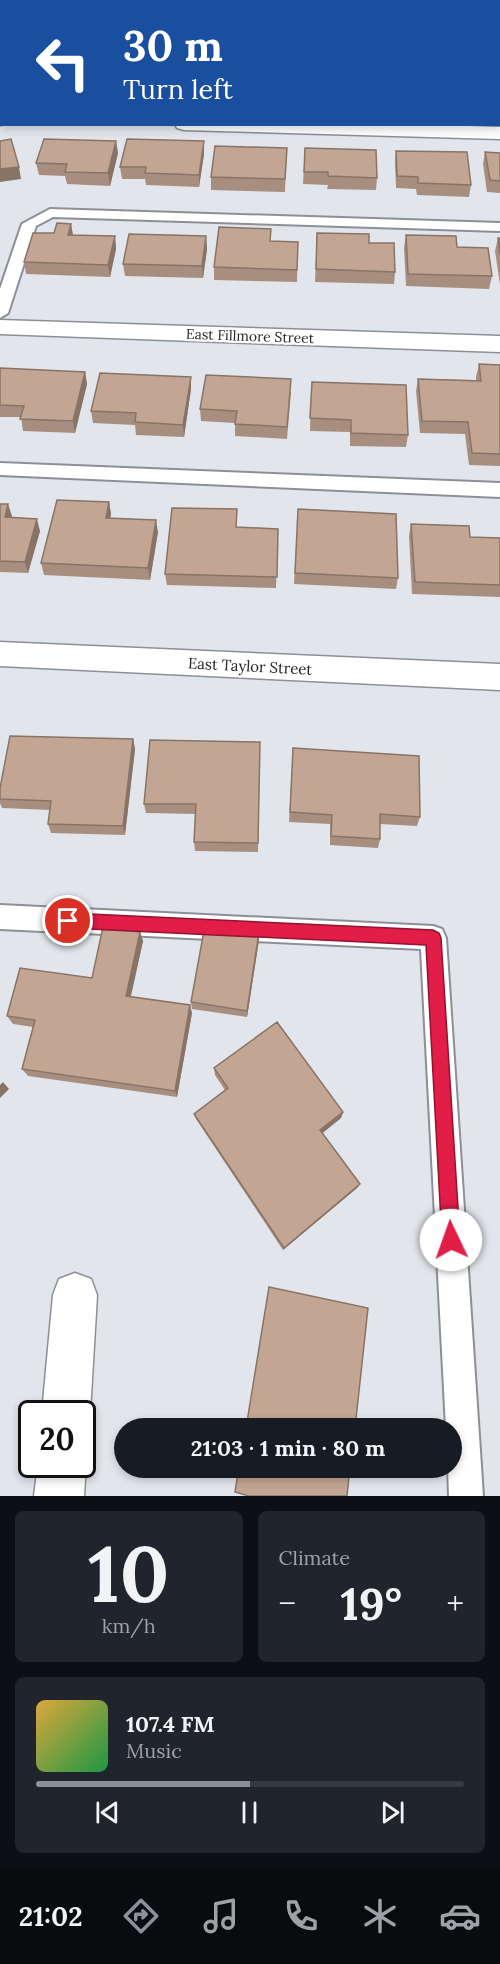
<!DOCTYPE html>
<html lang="en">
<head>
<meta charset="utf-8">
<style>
  :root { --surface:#171b24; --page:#20242c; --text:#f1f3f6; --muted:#9ea1a6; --line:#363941; --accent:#8c9099 }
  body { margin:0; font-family:Lora,serif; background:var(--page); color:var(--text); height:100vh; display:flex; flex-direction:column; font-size:22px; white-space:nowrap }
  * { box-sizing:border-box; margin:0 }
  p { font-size:20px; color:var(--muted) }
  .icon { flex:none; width:33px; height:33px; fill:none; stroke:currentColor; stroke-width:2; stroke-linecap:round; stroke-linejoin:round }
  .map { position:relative; height:1496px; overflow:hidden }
  .panel { display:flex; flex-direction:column; gap:15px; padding:15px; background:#0d0f14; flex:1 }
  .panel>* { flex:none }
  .top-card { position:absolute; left:0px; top:0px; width:501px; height:126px; box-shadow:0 3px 9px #0003; background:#1a4fa0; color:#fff; overflow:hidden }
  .speed { position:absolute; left:18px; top:1400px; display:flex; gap:12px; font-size:30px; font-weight:700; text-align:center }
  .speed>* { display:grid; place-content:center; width:78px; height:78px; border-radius:50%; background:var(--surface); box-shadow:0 3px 9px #0003; line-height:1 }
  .speed .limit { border:3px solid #111; border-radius:9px; background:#fff; color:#111 }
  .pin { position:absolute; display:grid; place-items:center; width:51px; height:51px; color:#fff; margin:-26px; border:3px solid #fff; border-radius:50%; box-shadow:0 2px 6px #0007 }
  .me { position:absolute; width:66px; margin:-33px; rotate:357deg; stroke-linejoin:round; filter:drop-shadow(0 0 4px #0008) }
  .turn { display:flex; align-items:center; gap:21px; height:126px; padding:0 24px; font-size:27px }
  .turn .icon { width:78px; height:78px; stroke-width:2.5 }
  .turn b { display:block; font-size:42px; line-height:51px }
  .big { font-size:45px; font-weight:700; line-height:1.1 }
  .panel .widget { flex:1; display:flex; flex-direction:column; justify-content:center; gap:9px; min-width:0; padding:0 21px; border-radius:9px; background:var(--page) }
  .panel .dial { align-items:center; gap:0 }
  .dial b { font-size:78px; line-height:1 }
  .song { display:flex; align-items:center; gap:18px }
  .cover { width:72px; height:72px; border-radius:9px; background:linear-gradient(135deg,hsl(40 70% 55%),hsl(140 70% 35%)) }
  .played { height:6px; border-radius:3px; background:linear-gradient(90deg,var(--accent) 50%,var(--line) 50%) }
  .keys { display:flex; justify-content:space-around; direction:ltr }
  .heat { display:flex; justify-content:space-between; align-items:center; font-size:33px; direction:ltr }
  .panel .tiles { flex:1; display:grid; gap:15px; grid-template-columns:1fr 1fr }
  .widget:last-child { grid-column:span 2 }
  .trip { position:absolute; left:114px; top:1418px; width:348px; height:60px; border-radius:30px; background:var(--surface); box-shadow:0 3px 9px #0003; font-weight:700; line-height:60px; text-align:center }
  .menu { display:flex; height:96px; justify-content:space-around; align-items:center; background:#090b0e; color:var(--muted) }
  .menu .icon { width:42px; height:42px }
  .menu .on { color:var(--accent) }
  .menu b { font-size:27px; color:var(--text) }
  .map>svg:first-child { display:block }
</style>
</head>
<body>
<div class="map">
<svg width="500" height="1496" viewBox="0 0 500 1496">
  <rect width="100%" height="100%" fill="#e2e6ec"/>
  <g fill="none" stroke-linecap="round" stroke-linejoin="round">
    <g stroke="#8c9096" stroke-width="4">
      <path id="lane" d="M97,0H109V2H97Z
        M377,0H389V2H377Z
        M50,209L500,223V231L53,217L36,226L8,313L0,318V289L22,224Z
        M0,463L500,483V497L0,475Z
        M0,905L433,926L442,929L446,938L483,1496H449L448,1467H452V1428H446L421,949L0,929Z"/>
    </g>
    <g stroke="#8c9096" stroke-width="3">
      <path id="street" d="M231,0H247V2H231Z
        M0,113H2V125H0Z
        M175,124H408L500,127V139L184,130L177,128Z
        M0,320L500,336V352L0,334Z
        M0,642L500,664V690L0,666Z
        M75,1273L91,1279L97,1295L90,1413L82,1430V1413H42L53,1295L59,1279Z
        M82,1455L86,1464L84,1496H34L38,1464H82Z"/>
    </g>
    <use href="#lane" fill="#fff" fill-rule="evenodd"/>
    <use href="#street" fill="#fff" fill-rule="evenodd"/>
  </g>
  <path fill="#a88e7e" d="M3,0H72L71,2H2Z
    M144,0H184V2H142L144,1Z
    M293,0H334V2H293Z
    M2,3V85L0,84V6Z
    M116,141L118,153L110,186L67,184L65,176L39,175L36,163Z
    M287,148L285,192L211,190V177Z
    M305,148L377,178L376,190L327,189L328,185L303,184Z
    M396,151L471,185L469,197L417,195L416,189L396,188L395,163Z
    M485,152L500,153V193L487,192L483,164Z
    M204,154L199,187L146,185L145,179H122L120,167Z
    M71,224L73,235L115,236L116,249L110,277L26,274L24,262L54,233Z
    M317,233L369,243L395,272L394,284L315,282Z
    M406,235L492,276L489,289L406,286L404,247Z
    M206,236L207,249L203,278L125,276L123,264Z
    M498,238H500V285L495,251Z
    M271,241L298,242L297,282L214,280V267Z
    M479,364L500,365V466L469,465L465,434L420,433L416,391L418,379L476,380V377Z
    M0,368L85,372L87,384L75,433L23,431L21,417H0Z
    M191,377V389L184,437L136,435L135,425L93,423L91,411Z
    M291,392L287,439L235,436V423L201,421L200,409Z
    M311,394L408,435L406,447L350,446V432L310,431Z
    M109,502L111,514L110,518L158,532L150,580L44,575L41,563Z
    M0,504L12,516L11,518L40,531L28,573L0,572Z
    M298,509L398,578L396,589L294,584Z
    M411,524L470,537L500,538V597L412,594L409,536Z
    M237,527L278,529L276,588L167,585L165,574Z
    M133,739L135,749L125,835L51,833L48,824L50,810L2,808L0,803V788Z
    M260,742L258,852L195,851L194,842L195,814L146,813L144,804Z
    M293,748L420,817L417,826L380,824V839L378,848L330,845V824L289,822Z
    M140,932L143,941L131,996L192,1013L177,1097L28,1076L22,1069L33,1027L13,1024L7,1016L92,978Z
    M259,940L247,1017L192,1009L191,1002Z
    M214,1068L343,1112L341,1118L322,1133L360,1184L357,1188L283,1250L196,1119L194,1114L225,1090L215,1075Z"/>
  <path fill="#887467" d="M116,141L118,153L110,186L108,173Z
    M204,141V154L199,187V175Z
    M19,167L21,179L0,182V169Z
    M71,224L73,236L68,235Z
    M115,236L116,249L110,277L108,265Z
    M206,236L207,249L203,278L202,266Z
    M85,372L87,384L75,433L73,421Z
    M191,377V389L184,437L183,425Z
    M109,502L111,514L108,530L106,518Z
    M8,504L12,516L8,529L5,517Z
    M37,519L40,531L28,573L25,562Z
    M156,520L158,532L150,580L148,568Z
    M133,739L135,749L125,835L123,826Z
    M140,932L143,941L129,1004L126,996Z
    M259,932V940L247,1017V1011Z
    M190,1005L192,1013L177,1097L175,1091Z
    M3,1082L9,1089L0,1098V1085Z
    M343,1112L341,1118L319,1136L320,1130Z
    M360,1184L357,1188L283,1250L284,1248Z"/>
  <path fill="#c3a593" stroke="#887467" stroke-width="1.5" d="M3,0H45V2H2Z
    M294,0H334V1Z
    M424,0H472L473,2H424Z
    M0,10H2V37H0Z
    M0,46H2V73H0Z
    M11,139L19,167L0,169V141Z
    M44,139L116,141L108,173L65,172L67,164L36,163Z
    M127,139L204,141L199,175L145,173L146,167H120Z
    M215,146L287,148L285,179L211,177Z
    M305,148L376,150L377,178L328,176V172H304Z
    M396,151L467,152L471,185L418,183V177L397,176Z
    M485,152L500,153V181L490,180Z
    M57,223L71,224L68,235L115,236L108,265L24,262L33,233H54Z
    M219,227L271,229L270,241L298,242L297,270L214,267Z
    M317,233L369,234V243H394L395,272L316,269Z
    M129,234L206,236L202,266L123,264Z
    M406,235L456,236L457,247L488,248L492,276L408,274Z
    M498,238H500V254Z
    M479,364L500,365V454L472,453L468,422L422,421L418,379L481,381Z
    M0,368L85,372L73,421L20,419L24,406L0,405Z
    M100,373L191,377L183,425L135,422L136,413L91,411Z
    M206,375L291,379L287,427L235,424L237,411L200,409Z
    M312,382L406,385L408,435L351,433V420L310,418Z
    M57,500L109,502L106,518L156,520L148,568L41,563Z
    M0,504H8L5,517L37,519L25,562L0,561Z
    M172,508L237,509L236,527L278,529L277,577L165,574Z
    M298,509L396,514L398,578L295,573Z
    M411,524L469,526L470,537L500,538V585L415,582Z
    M10,736L133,739L123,826L48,824L51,801L0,799V788Z
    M150,740L260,742L258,843L194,842L196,804H144Z
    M293,748L419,756L420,817L380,814V839L331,836L332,815L290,812Z
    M205,925L259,932L247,1011L191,1002Z
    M103,927L140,932L126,996L190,1005L175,1091L22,1069L35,1020L7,1016L20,968L92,978Z
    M277,1022L343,1112L320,1130L360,1184L284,1248L194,1114L228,1088L214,1068Z
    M269,1287L368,1308L355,1428H246Z
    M239,1467H350L347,1496H249L235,1492Z"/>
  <path fill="#e11d48" stroke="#92132f" stroke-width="1.5" d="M68,913L433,930L439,933L441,938L460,1240L458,1247L451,1249L445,1247L442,1240L426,945L68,928L63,926L61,921L63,915Z"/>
  <g text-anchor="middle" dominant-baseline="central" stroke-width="4.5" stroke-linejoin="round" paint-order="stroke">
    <g font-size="14" fill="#252629" stroke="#fff">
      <text transform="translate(250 336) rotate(2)">East Fillmore Street</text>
    </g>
    <g font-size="15" fill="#252629" stroke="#fff">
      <text transform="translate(250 666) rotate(3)">East Taylor Street</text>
    </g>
  </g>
</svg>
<div class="speed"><div class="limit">20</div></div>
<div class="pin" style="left:68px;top:921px;background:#d93025"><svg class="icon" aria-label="arrive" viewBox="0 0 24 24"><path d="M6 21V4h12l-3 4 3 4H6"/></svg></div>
<svg class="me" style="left:451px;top:1240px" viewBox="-20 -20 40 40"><circle r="19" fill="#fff"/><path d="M0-13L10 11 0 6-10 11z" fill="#e11d48"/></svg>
<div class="trip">21:03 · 1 min · 80 m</div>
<div class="top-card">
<div class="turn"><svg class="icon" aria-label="left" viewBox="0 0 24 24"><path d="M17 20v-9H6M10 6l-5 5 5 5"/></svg><div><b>30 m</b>Turn left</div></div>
</div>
</div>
<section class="panel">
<div class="tiles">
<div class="widget dial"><b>10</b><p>km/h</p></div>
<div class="widget"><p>Climate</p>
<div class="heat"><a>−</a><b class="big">19°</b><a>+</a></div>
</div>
<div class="widget">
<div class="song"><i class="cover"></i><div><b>107.4 FM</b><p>Music</p></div></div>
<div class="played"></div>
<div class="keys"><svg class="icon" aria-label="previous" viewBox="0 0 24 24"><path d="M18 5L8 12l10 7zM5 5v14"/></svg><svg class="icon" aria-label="pause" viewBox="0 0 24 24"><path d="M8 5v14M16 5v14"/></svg><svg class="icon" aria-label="next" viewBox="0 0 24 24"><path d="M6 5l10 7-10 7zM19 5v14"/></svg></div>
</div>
</div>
</section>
<nav class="menu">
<b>21:02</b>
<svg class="icon on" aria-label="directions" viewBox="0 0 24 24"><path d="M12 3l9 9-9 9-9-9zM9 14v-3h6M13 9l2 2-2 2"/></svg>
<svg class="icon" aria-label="music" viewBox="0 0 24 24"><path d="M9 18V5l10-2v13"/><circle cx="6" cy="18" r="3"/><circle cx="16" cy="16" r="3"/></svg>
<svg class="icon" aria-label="phone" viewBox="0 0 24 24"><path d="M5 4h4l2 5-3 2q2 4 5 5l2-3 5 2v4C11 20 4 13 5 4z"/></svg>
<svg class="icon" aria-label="climate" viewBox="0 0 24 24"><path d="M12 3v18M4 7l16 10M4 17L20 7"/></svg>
<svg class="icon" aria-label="car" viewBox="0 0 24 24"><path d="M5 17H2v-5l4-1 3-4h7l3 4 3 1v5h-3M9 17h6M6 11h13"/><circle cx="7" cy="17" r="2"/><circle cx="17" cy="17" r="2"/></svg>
</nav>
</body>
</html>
